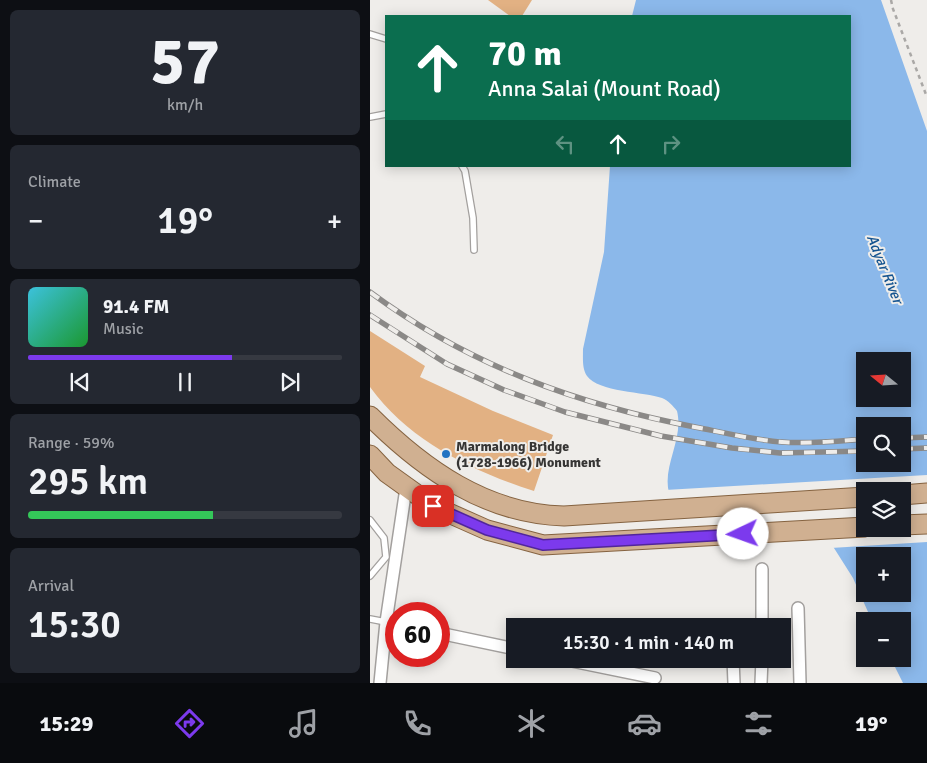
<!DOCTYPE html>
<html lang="en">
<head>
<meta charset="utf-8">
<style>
  :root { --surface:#171b24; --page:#242831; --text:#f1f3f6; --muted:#9ea1a6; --line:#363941; --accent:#7c3aed }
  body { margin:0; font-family:Signika,sans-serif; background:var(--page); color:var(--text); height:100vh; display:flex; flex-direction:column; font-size:19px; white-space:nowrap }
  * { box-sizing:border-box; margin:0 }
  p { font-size:16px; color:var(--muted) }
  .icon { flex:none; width:28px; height:28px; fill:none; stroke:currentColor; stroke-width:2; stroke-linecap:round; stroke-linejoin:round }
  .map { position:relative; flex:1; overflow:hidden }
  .sheet { display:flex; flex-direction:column; gap:10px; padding:10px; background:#0d0f14; width:370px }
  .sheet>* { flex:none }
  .banner { position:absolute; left:15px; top:15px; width:466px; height:152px; border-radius:0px; box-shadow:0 2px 12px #0003; background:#0b6e4f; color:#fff; overflow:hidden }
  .needle { width:32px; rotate:288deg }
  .fabs { position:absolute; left:486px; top:352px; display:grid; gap:10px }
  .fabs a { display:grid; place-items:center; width:55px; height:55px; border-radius:0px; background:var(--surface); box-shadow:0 2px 12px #0003; font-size:25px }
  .speed { position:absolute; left:15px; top:602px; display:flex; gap:10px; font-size:25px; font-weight:700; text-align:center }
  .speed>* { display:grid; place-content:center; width:65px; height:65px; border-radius:50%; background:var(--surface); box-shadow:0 2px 12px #0003; line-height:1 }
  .speed .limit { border:8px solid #d22; background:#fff; color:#111 }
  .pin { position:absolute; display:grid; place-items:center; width:42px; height:42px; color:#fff; margin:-21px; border-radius:10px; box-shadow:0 2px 8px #0006 }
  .me { position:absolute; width:55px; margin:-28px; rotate:267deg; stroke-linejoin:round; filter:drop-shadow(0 0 4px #0008) }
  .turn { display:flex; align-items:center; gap:18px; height:105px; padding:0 20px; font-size:22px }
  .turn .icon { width:65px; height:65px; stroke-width:2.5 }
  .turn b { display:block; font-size:35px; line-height:42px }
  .lanes { display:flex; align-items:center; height:48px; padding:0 20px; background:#0003; justify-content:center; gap:25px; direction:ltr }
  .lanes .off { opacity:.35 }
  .big { font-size:38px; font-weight:600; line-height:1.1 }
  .sheet .widget { flex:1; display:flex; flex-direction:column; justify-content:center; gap:8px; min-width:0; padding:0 18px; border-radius:8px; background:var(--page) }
  .sheet .dial { align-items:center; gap:0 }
  .dial b { font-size:65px; line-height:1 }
  .song { display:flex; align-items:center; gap:15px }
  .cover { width:60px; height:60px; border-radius:8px; background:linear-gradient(135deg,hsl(190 70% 55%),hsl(130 70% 35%)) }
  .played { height:5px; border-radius:2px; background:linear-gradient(90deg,var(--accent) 65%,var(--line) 65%) }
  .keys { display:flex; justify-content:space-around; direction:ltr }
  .heat { display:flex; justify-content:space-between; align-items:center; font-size:28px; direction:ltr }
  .charge { height:8px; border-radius:4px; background:linear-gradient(90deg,#34c759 59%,var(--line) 0) }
  .trip { position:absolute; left:136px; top:618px; width:285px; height:50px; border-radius:0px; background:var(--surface); box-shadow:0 2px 12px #0003; font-weight:600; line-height:50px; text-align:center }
  .tabs { display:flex; height:80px; justify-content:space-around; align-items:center; background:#090b0e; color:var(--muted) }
  .tabs .icon { width:35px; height:35px }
  .tabs .selected { color:var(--accent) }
  .tabs b { font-size:22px; color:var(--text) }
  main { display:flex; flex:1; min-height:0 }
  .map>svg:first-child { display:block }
</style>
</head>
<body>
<main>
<section class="sheet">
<div class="widget dial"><b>57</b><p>km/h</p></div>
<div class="widget"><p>Climate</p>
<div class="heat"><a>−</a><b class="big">19°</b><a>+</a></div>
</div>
<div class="widget">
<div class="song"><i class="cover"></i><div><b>91.4 FM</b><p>Music</p></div></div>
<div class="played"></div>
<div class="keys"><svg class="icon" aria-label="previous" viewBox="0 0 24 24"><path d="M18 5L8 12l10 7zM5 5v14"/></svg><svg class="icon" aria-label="pause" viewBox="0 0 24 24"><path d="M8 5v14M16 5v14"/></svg><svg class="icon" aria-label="next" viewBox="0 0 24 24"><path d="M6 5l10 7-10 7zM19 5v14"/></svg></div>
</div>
<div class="widget"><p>Range · 59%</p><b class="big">295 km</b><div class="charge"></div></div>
<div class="widget"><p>Arrival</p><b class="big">15:30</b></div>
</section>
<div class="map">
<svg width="557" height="683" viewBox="0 0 557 683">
  <rect width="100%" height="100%" fill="#efedea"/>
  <path fill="#e2b183" d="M118,0H162L152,16H140Z
    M0,331L55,366L50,377L123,411L183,435L164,491C102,471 39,441 0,387Z"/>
  <path fill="#8bb8ea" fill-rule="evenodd" d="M266,0H511L557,131V683H533L521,659H532V621H502L483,578L457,537L426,510L299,493C292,466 314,439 307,411C303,406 298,400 292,398C275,392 228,392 217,376C212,369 213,358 213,349L234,252L240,166H480V16H262ZM495,361H532V399H495ZM495,426H532V464H495ZM495,491H532V529H495ZM495,556H532V594H495Z"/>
  <path fill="#efedea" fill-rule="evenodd" d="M557,475V542L461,548L455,538L425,513L402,508L303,500L297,495L295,490ZM495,491H532V529H495Z"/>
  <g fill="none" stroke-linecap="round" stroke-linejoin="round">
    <g stroke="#a3a09e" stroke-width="8">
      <path id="service" d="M0,34L16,39
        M0,117L16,114
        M92,166L95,171L103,218L104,250
        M0,520L14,538L16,557L0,576
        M0,619L16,622"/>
    </g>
    <g stroke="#a3a09e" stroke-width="14">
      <path id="minor" d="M392,569V626
        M428,608L430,683
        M69,633L145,649
        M192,659L285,678
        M363,659L364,683
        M10,683L16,622L36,488
        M391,683L392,659"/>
    </g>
    <g stroke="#856341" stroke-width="21">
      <path id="primary" d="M0,416C53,469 116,514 194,516L495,497
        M0,455L17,473L63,506L117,530L173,545L495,527
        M532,495L557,493
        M532,525L557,524"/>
    </g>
    <path stroke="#aaa8a6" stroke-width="2.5" stroke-dasharray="4 4" stroke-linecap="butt" d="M521,0L523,9L557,97"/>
    <use href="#service" stroke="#fff" stroke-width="5.5"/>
    <use href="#minor" stroke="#fff" stroke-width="11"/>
    <use href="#primary" stroke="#d0b091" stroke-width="19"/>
    <g stroke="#8b8987" stroke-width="5.5">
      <path id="rail" d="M0,292C100,366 208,405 330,428C356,433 384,440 412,442C439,444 468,441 495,439
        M0,315L77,364L134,390L195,412L291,436L362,448L410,453L495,451
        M532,438L557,437
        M532,449L557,448"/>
    </g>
    <use href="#rail" stroke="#efedea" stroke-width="4" stroke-dasharray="11" stroke-linecap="butt"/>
  </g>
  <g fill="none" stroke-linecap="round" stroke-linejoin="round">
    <g stroke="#51269a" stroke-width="12">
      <path id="route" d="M63,506L117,530L173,545L373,534"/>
    </g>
    <use href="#route" stroke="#7c3aed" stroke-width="9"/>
  </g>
  <circle fill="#2173c2" stroke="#efedea" stroke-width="2" cx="76" cy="454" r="5"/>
  <g text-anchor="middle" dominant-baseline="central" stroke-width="4" stroke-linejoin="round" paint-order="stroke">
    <g font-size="14" font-weight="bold" fill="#363534" stroke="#efedea" text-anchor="start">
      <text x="86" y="446">Marmalong Bridge<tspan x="86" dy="16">(1728-1966) Monument</tspan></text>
    </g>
    <g font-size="15" font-style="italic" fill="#155490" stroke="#efedea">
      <text transform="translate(515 269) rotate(68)">Adyar River</text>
    </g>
  </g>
</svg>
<div class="fabs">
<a><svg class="needle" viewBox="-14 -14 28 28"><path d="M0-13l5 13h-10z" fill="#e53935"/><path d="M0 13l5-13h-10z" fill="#9ea1a6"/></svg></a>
<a><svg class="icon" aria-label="search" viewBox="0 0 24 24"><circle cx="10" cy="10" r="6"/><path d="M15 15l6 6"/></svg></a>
<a><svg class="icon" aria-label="layers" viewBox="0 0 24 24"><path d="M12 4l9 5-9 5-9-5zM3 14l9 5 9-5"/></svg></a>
<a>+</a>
<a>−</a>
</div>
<div class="speed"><div class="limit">60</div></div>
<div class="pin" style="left:63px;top:506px;background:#d93025"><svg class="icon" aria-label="arrive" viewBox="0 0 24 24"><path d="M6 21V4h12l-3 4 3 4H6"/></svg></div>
<svg class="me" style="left:373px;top:534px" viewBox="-20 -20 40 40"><circle r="19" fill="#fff"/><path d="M0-13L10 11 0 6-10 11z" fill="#7c3aed"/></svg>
<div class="trip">15:30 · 1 min · 140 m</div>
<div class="banner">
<div class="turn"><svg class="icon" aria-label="ahead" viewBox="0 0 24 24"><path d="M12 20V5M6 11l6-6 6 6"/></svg><div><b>70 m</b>Anna Salai (Mount Road)</div></div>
<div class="lanes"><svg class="icon off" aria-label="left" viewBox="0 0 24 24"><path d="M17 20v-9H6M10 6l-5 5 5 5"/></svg><svg class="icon" aria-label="ahead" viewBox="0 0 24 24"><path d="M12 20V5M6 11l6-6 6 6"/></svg><svg class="icon off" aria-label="right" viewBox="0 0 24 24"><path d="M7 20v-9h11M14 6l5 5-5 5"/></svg></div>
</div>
</div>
</main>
<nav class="tabs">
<b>15:29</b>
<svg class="icon selected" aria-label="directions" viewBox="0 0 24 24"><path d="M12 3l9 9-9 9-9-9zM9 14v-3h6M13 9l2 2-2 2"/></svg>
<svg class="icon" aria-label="music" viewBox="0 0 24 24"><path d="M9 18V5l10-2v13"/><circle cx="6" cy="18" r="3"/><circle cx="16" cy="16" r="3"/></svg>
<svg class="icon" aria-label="phone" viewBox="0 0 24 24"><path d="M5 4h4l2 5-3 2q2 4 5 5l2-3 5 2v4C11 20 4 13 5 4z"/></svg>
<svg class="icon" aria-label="climate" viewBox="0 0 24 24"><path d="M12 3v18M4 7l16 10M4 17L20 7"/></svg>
<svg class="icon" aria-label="car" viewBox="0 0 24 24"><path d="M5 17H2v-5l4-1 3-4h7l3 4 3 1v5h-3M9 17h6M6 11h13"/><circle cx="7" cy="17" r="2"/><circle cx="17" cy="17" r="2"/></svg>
<svg class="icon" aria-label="filters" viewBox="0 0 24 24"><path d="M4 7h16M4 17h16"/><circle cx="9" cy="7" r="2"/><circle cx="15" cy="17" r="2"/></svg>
<b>19°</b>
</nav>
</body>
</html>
